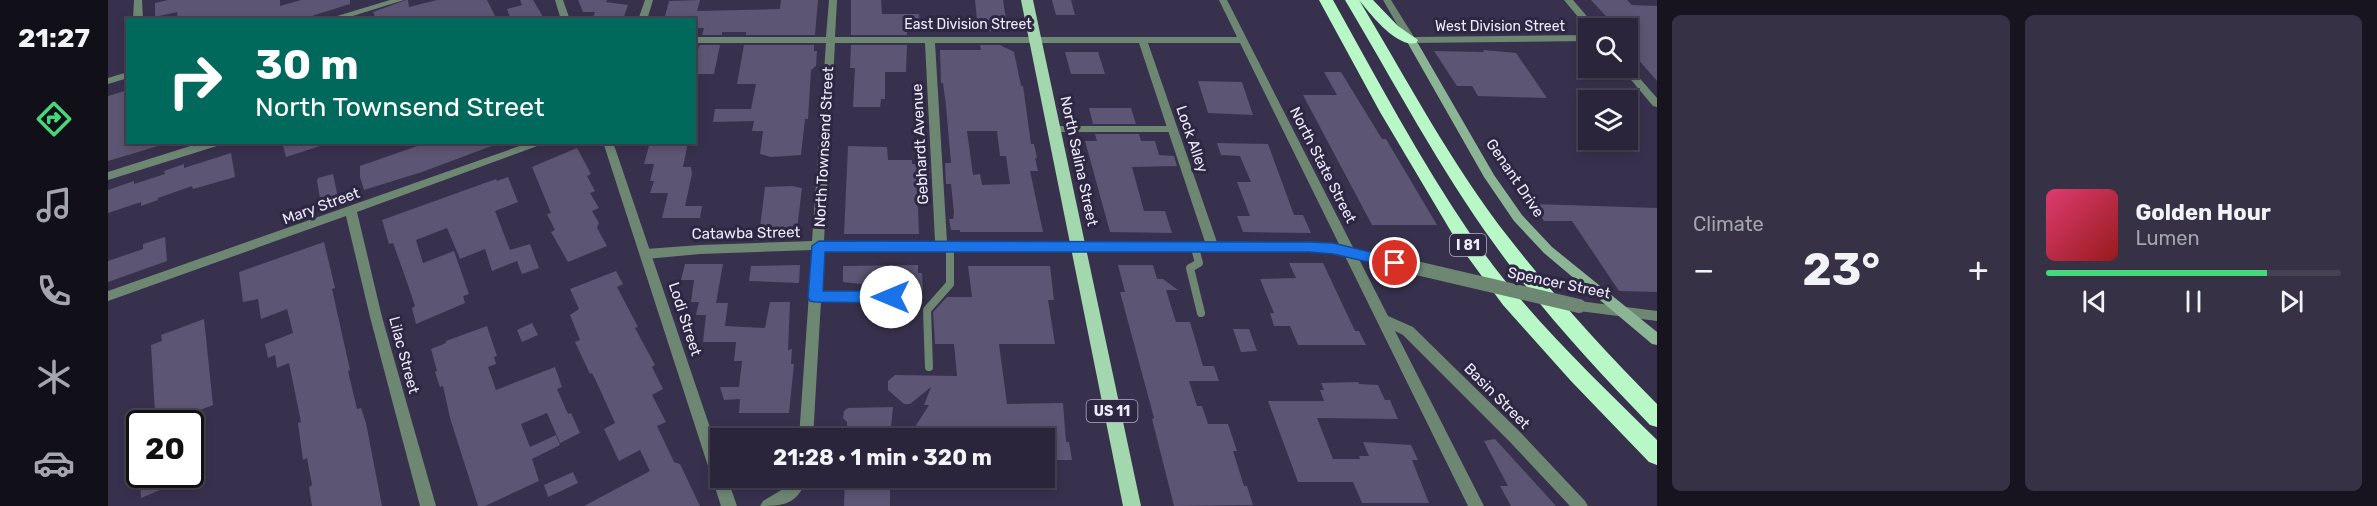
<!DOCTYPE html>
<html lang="en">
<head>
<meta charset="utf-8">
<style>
  :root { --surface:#2a253a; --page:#363145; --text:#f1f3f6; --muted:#a5a5af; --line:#464254; --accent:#46d77a }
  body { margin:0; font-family:Rubik,sans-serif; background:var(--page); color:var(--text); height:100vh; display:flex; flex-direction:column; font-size:22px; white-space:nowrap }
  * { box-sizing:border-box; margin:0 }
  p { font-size:20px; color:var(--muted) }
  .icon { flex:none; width:33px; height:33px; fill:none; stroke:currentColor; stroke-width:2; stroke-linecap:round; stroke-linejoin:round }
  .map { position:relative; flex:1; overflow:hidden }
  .drawer { display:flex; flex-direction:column; gap:15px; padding:15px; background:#171420; width:720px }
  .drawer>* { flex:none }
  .top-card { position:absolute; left:18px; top:18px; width:570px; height:126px; border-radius:0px; box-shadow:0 3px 9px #0003,0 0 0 2px var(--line); background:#00695c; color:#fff; overflow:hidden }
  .fabs { position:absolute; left:1470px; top:18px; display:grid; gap:12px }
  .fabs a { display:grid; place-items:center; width:60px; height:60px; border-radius:0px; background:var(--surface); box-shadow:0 3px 9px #0003,0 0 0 2px var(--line); font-size:30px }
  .speed { position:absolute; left:18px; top:410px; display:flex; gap:12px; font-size:30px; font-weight:700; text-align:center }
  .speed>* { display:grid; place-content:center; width:78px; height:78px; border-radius:50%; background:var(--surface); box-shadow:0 3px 9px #0003,0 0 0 2px var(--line); line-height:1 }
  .speed .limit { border:3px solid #111; border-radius:9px; background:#fff; color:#111 }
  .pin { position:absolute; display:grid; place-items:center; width:51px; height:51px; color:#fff; margin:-26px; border:3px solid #fff; border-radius:50%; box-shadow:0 2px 6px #0007 }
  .me { position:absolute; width:66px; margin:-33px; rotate:270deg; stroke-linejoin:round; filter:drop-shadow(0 0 4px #0008) }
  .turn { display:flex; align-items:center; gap:21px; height:126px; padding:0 30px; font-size:27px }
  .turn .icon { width:78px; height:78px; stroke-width:2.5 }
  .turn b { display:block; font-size:42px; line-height:51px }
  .big { font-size:45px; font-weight:700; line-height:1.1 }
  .drawer .tile { flex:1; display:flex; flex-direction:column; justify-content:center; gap:9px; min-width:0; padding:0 21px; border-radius:9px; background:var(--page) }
  .song { display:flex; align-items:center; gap:18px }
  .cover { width:72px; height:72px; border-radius:9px; background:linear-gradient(135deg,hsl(340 70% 55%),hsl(0 70% 35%)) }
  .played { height:6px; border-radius:3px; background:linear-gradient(90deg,var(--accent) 75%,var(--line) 75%) }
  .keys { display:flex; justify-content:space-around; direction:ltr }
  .heat { display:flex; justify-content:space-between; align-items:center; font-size:33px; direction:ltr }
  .drawer .tiles { flex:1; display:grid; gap:15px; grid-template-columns:repeat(2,1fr) }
  .trip { position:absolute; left:602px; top:428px; width:345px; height:60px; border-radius:0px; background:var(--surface); box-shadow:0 3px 9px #0003,0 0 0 2px var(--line); font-weight:700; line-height:60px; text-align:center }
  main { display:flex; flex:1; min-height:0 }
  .tab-bar { display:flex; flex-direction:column; width:108px; justify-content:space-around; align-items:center; background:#110f17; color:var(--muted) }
  .tab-bar .icon { width:42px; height:42px }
  .tab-bar .active { color:var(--accent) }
  .tab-bar b { font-size:27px; color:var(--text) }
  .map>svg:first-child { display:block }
</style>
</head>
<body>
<main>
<nav class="tab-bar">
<b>21:27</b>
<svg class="icon active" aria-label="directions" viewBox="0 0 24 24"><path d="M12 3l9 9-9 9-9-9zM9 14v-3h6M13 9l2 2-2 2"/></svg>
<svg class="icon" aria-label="music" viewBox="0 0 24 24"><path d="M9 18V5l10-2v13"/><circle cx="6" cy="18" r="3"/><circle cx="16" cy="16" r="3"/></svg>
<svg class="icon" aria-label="phone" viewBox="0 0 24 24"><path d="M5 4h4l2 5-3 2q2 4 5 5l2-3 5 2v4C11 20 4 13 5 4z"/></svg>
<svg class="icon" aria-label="climate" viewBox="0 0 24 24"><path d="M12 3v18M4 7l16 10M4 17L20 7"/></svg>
<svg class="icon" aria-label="car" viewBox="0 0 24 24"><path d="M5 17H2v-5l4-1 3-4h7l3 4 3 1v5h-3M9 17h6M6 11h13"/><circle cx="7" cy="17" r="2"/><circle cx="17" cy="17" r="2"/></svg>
</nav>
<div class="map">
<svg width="1549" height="506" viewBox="0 0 1549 506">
  <rect width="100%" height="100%" fill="#38314d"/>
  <path fill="#5c5573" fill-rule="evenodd" d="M60,0H172V6L193,0H242V4L191,20H70L69,12L47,17V3Z
    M298,0H300L301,7L329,0H379L389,20H355V16L341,20H268L265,12Z
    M412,0H425L437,20H403L399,9L414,5Z
    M470,0H499L498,2L520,5L515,19L484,20L487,12H475Z
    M592,0L589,11L672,9L673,0H710L707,35H638V32H614V35H594L596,28H586V20H556L561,1Z
    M743,0H773L774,14H811L812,30L799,31V35H743Z
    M867,0H895L900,31H870Z
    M944,0H963L967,15H948Z
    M1483,0H1519L1524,5L1549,6V81L1520,48V28H1509Z
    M591,45H612L606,74H586V50H590Z
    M636,45H706V51H709L708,66L703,70L700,119H697L693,155L663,157L652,154L655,131H644L646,121L605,122L607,109H643L648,84H629Z
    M743,45H799L798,72H777V99H773L772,107H745L747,68H742Z
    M872,45H892L906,52L913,86H915L923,144H926L929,158H927L930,171H922L935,232H852V230H843L841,219H845L846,213L843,184H838L837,163H843L838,106L835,83H833L832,50H873ZM859,131H889L892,156H898L902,184L874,185L872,174L865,175Z
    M1375,50L1408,53L1439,98L1370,96L1364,86H1349L1326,51L1376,52Z
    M957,52H990L997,74H963Z
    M1216,72H1233L1274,139H1278L1329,225H1264L1195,95H1229Z
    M1090,81L1134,82L1145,115L1100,113Z
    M20,90V142H50V146L0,161V96Z
    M981,108H1023L1028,124H985Z
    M987,134H1031L1033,141H1047L1051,155L1066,156L1069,166L1024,167L1036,211H1057L1064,233L1002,232L977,141H989Z
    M174,142H215V145L178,157Z
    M314,142H389V144L314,172L256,190L252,177V166L315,144Z
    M542,142H580L575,167H583L584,174L577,206H594L592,218H554L560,193H542L546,181H542L546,164H536Z
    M1109,143L1160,144L1186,215H1195L1203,233L1135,232L1129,216H1142L1129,182H1143L1132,156L1113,155Z
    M740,146L779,147L780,160H804V164H821L822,185H809L811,234H736Z
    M469,148L483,174L479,176L487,191L482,193L491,208L484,211L491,223L489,228L499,246L460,262L443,232L447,230L439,214L443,213L424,167Z
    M123,153L127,177L85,189L84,186L50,198V200L33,206V202L0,213V190L26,181V184L57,174L56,171L76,164V168Z
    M225,174L230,198L213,204L209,181L210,178Z
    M400,177L410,202L387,211L402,250L422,244L431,268L414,274L409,261L384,271L377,249L352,259L339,228L308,240L315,263L346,251L361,294L355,296L357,303L308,324L304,308L307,306L299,282L285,243L281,244L274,220L388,179L389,181Z
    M684,186L694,188L689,229L652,227L657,187Z
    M1426,204L1549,208V292L1511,291L1464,221H1436Z
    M57,237L59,261L0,282V261L35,249V244Z
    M216,242L227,288L224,289L242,370L240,371L249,409L253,408L258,423L274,506H204L201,487L204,485L199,458L195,460L190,423L193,422L181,363L169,368L167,355L160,358L157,344L185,333L179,309L153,319L150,299L135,302L131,272Z
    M1181,263H1215L1247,331H1251L1258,345H1190L1182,326H1166L1162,313H1166L1152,279L1188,278Z
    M577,264H615L608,303H620L617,326L657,328L662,302H682L680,350L684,349L683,364H686L681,413H631L632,399L616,400L612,387H631L634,361H626L628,342H595L598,315H588L591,302H583L586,280H573Z
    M692,265L691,283L641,281L643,266Z
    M810,265V273H814L815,290L762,291V285L735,282V266Z
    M1010,265H1045L1049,279H1055L1070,290H1058L1068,322H1082L1095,366H1106L1111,381H1081L1089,406H1094L1100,424H1120L1129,451H1125L1136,486H1139L1145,505L1066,506L1044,419L1046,418L1042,403L1012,292H1017Z
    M860,266H942L946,300H940L947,344H891L899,404L955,403L958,442H961L964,460H936V438H808L807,427L821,405H816L823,387L802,404H796L780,390V381L787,375L849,376L846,344H827L825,312L839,297H864Z
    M508,271L515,284L509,287L530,327L527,328L547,365L544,367L555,389L544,395L558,422L549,426L566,462L572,464L592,506H476L542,471L532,450L511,461L496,429L507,423L489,383L484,373L482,374L467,342L472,340L462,315L471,309L462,289Z
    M96,319L105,405L92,410L97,471L33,498L32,474H82V423H22L47,413L43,345L54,341L53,335Z
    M424,323L430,335L414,342L409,330Z
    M379,326L389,356L386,357L388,364L380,367L388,390L447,367L454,387L449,389L460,414L463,413L472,433L452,443L439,413L413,424L422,447L448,435L452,445L424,459L431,481L377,506H370L342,418L335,386L332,387L327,372L329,371L323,349L338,343V341Z
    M1125,329H1141L1149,351L1133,352Z
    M1250,382L1251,384L1270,385L1277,400H1282L1290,419L1209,418L1225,459H1252L1251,456H1261L1255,442L1303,445L1310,460H1304L1321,503H1254L1245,482H1190L1160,401H1216L1212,390H1216L1213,383Z
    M785,407L782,438H739V422L735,418L736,411L740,408Z
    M1387,439L1448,506H1403L1392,486H1400L1376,441Z
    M465,472L470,483L440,497L436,485Z
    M737,477H782V506H736Z"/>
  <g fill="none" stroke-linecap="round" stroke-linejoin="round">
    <path stroke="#6e8773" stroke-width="6" d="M946,129H1065"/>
    <path stroke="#6e8773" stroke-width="8" d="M1087,248L1091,263L1082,268L1093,313
      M707,297H783
      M821,367L819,310L842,284V247"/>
    <path fill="#6e8773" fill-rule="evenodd" d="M26,0H34L35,20H25Z
      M282,0H296L232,20H216Z
      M537,0H545L539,20H530Z
      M721,0H729L727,37H1129L1111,0H1119L1280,316L1305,327L1412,432L1477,501L1480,506H1462L1402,442L1295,335L1287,331L1376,506H1360L1132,43H1040L1111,248L1105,252L1099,248L1031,43H827L839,242L970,244L976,248L970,252L716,250L705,438H691L704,250L592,254L538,259L532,254L538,249L592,245L704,241L718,43H586V37H718ZM727,43H817L827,241H716Z
      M1275,0H1283L1306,37L1480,35V41L1303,43L1298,40Z
      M1456,0H1465L1489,28L1480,29Z
      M1520,65L1549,98V107L1545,106L1513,68H1520Z
      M20,72V78L0,84V78Z
      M95,142H113L112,145L0,180V172Z
      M423,142H440L249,212L274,317L328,506H312L262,317L238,216L0,301V291Z
      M685,477H700C689,503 680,506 652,506L655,501L680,486Z"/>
    <path fill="#6e8773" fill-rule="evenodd" d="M447,0H455L462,20H453Z
      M495,142H505L612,457V477H619L629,506H613Z
      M1201,243L1225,244L1287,258L1291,260L1293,263L1291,266L1287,268L1225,252H970L964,248L970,244Z
      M1471,301L1549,311V321L1471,311L1467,310L1465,306L1467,302Z"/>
    <path fill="#8cb595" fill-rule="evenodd" d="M1303,37L1308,40L1386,175L1414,215L1444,247L1549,332V345L1544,344L1436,253L1406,221L1376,177L1298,40Z"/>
    <path fill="#a3d8af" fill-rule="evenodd" d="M913,0H925L1033,506H1015Z"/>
    <path fill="#b8f8c7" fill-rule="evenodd" d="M1211,0H1225C1269,79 1312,160 1363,235C1415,311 1484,376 1549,440V465L1541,462L1463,381L1395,305L1351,245L1272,112Z
      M1237,0H1251C1298,78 1345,167 1401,238C1447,297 1497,351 1549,404V427L1542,425C1487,368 1433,310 1387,245C1331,168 1286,82 1237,0Z
      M1251,0H1265L1290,26L1310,40L1308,43C1289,48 1262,14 1251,0Z"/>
    <path stroke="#6e8773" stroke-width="14" d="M1287,263L1471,306"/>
  </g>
  <path fill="#1a73e8" stroke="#114b97" stroke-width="1.5" d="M711,241L1201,242L1225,243L1287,258L1294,263L1287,268L1225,254L1201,252H717L715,291H783L788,293L790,297L788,301L783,303L707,302L702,301L700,297L704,246Z"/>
  <g text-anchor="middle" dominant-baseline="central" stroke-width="6" stroke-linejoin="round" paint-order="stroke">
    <g font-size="14" fill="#eeebfd" stroke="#2e2742">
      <text x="860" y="24">East Division Street</text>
      <text x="1392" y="26">West Division Street</text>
    </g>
    <g fill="#2e2742" stroke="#b4b0c5" stroke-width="1.5">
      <rect x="1342" y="234" width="36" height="22" rx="4.5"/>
      <rect x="978.5" y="400" width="51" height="22" rx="4.5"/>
    </g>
    <g font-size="14" font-weight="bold" fill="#eeebfd">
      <text x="1360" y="245">I 81</text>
      <text x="1004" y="411">US 11</text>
    </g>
    <g font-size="15" fill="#eeebfd" stroke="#2e2742">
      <text transform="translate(1084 139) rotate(71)">Lock Alley</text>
      <text transform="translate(812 144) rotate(-93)">Gebhardt Avenue</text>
      <text transform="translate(716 147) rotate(-87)">North Townsend Street</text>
      <text transform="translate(971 161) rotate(78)">North Salina Street</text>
      <text transform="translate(1215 165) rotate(63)">North State Street</text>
      <text transform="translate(1407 178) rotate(56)">Genant Drive</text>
      <text transform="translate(213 206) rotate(-20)">Mary Street</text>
      <text transform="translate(638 233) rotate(-1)">Catawba Street</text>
      <text transform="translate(1451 283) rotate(12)">Spencer Street</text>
      <text transform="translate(577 319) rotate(72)">Lodi Street</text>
      <text transform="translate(296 355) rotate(75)">Lilac Street</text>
      <text transform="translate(1389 396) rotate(45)">Basin Street</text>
    </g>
  </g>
</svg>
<div class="fabs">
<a><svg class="icon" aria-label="search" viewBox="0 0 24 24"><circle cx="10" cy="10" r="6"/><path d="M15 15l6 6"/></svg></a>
<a><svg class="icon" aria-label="layers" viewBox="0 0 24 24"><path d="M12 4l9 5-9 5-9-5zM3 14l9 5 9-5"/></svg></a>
</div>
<div class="speed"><div class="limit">20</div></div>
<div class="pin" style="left:1287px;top:263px;background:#d93025"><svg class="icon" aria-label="arrive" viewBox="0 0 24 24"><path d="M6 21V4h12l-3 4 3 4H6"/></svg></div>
<svg class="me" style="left:783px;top:297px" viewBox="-20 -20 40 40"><circle r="19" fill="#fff"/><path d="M0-13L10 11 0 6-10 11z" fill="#1a73e8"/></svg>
<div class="trip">21:28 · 1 min · 320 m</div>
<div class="top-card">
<div class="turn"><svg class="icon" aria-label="right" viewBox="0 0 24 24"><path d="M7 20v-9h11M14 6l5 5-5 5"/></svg><div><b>30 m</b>North Townsend Street</div></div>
</div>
</div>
<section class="drawer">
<div class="tiles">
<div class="tile"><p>Climate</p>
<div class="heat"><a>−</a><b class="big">23°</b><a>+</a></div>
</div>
<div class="tile">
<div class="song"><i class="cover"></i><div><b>Golden Hour</b><p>Lumen</p></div></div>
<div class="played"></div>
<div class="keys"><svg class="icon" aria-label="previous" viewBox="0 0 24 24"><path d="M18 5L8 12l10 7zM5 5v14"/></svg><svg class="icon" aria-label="pause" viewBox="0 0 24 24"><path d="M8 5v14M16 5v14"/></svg><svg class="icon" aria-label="next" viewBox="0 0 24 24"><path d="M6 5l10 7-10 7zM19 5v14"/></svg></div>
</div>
</div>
</section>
</main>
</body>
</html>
